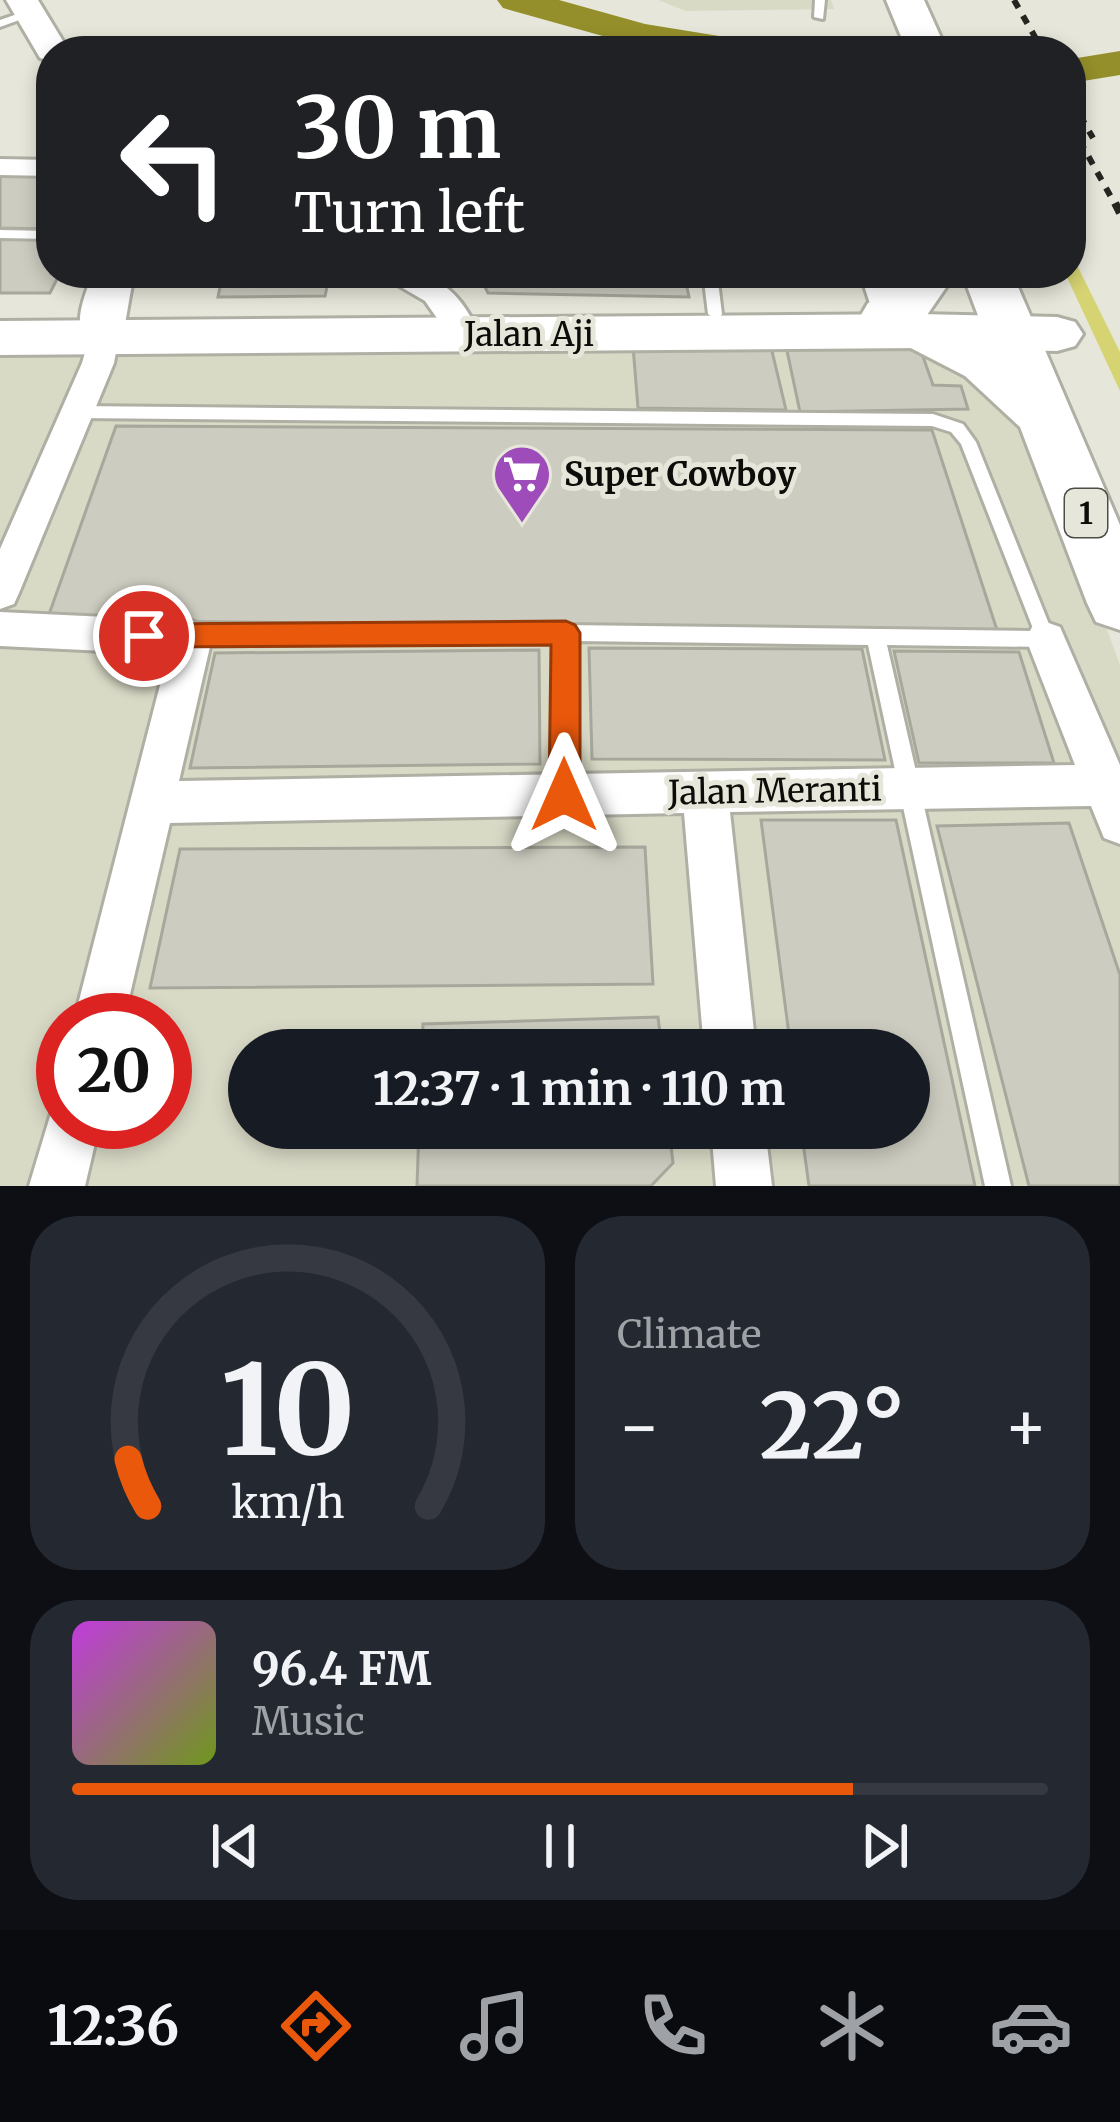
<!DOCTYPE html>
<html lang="en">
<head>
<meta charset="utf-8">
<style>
  :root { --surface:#171b24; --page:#242831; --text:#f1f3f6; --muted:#9ea1a6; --line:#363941; --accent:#ea580c }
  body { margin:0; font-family:Merriweather,serif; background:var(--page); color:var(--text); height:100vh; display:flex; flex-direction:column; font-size:45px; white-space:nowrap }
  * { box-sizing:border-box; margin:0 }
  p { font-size:39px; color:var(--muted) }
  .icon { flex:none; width:66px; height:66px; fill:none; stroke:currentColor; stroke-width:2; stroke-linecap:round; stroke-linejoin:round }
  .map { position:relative; height:1186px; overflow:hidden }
  .sheet { display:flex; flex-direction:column; gap:30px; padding:30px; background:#0d0f14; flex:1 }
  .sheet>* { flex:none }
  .top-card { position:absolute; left:36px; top:36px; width:1050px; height:252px; border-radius:48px; box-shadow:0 6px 18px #0003; background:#202124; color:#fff; overflow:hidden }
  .speed { position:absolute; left:36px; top:993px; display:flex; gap:24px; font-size:60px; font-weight:700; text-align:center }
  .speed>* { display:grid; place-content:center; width:156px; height:156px; border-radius:50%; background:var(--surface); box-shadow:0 6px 18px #0003; line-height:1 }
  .speed .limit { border:18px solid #d22; background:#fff; color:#111 }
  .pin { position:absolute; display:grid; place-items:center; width:102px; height:102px; color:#fff; margin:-51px; border:6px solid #fff; border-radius:50%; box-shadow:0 3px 12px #0007 }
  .me { position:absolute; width:132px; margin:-66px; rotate:0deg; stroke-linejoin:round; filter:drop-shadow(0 0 9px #0008) }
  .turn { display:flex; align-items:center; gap:42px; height:252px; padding:0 60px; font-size:54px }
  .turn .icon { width:156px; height:156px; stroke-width:2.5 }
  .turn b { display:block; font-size:84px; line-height:102px }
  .big { font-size:90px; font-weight:700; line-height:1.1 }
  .sheet .widget { flex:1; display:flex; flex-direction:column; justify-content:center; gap:18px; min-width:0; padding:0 42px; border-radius:48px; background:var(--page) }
  .sheet .dial { align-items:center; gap:0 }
  .dial svg { height:312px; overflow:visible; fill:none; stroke:var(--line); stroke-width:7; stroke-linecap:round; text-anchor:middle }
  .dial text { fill:var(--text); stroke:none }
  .song { display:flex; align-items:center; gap:36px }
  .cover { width:144px; height:144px; border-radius:18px; background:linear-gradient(135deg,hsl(290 70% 55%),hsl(80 70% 35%)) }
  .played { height:12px; border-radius:6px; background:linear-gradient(90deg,var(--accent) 80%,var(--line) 80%) }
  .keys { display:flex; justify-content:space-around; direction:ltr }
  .heat { display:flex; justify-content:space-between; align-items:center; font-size:66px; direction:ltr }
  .sheet .tiles { flex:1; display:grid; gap:30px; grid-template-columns:1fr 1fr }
  .widget:last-child { grid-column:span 2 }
  .trip { position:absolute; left:228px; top:1029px; width:702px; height:120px; border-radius:60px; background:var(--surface); box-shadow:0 6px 18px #0003; font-weight:700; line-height:120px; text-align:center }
  .tab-bar { display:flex; height:192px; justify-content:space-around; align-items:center; background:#090b0e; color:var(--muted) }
  .tab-bar .icon { width:84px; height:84px }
  .tab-bar .on { color:var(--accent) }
  .tab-bar b { font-size:54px; color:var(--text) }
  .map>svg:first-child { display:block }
</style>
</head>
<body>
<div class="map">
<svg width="1120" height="1186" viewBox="0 0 1120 1186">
  <rect width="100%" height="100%" fill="#e6e6da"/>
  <path fill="#d9dac6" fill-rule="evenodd" d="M658,0H831L834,9L686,11Z
    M927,340L1026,407L1120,665V1186H0V348ZM63,1020H165V1122H63ZM249,1050H909V1128H249Z"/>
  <path fill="#d6d373" d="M1071,253L1120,352V391L1065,273H1071Z"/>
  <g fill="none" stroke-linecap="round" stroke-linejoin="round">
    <path fill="#948f2a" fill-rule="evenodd" d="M497,0H559L645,24L756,42L762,51L642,47L503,8Z
      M1120,51V75L1071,83V59Z"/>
  </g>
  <path fill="#ccccc0" stroke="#a7a79c" stroke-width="3" d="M0,175L51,176V229L0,228Z
    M0,239H51V273H60L50,293H0Z
    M223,273H330L325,296L218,297Z
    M485,273H684L689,297L488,293L481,279Z
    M725,273H821L814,278H726Z
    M633,346L771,347L786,410L638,408Z
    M786,346L920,348L933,385L961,386L968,409L800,412Z
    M116,426L932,430L997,630L47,620Z
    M589,648L862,649L885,760L592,759Z
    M539,650L540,764L190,768L215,653Z
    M894,651L1019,652L1054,763H919Z
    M761,820H896L975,1186H809L801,1128H909V1050H791Z
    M1069,823L1120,975V1186H1029L937,826Z
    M645,847L653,984L150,988L180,849Z
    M658,1017L662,1050H422L423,1024Z
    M419,1128H669L673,1163L651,1186H417Z"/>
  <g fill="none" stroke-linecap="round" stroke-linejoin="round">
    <g stroke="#afafa4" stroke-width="6">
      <path id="lane" d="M815,0H825L823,19L814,17Z
        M29,10L34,13L33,15L0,27V20Z
        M0,230L51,231V239L0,238Z
        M703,273H717L722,314L720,317L715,319L708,314Z
        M77,406L933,414L963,424L976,442L1055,639L1053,644L1046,647L887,645L1011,1186H985L868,645L575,641L574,795L571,802L564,805L557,802L554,795L557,641L192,646L185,643L183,638L185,633L192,630L566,625L1034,631L961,444L951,432L932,426L77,418L69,412Z"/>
    </g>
    <g stroke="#afafa4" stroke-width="6">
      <path id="street" d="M0,159L51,160V176L0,175Z
        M377,273C434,273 453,280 480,334L475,341H453L425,301Z
        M860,273H890L903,315L898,322H876Z
        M103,325L114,329L119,336L114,363L19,593L14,604L0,609V549L82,363L92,329Z
        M0,612L192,621L206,626L212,638L179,781L1075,765L1026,639L1032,627L1046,622L1060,627L1120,765V844L1104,838L1091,806L730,812L756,1050H704L684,813L170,823L124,1020H74L168,654L0,646Z
        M63,1099V1122H100L85,1186H29L54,1103Z
        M711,1128H765L772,1186H716Z"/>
    </g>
    <g stroke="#afafa4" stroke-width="6">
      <path id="secondary" d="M6,0H38L69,51H51V61L40,58Z
        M93,273H135C129,292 125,336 119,346L103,351L87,346C72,322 84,298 93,273Z"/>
    </g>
    <g stroke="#afafa4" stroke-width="6">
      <path id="primary" d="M920,314L1057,317L1075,322L1083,334L1075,346L1057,351L920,348L0,355V321Z"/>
    </g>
    <g stroke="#afafa4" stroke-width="6">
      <path id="highway" d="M886,0H924L947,51H907Z
        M904,273H956L927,315L988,342L962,273H1012L1120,525V630L1096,622L1087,603L1020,427L965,376L901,343L894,330L868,327L861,315L868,303L888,294Z"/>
    </g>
    <use href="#lane" fill="#fff" fill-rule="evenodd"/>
    <use href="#street" fill="#fff" fill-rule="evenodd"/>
    <use href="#secondary" fill="#fff" fill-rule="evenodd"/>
    <use href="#primary" fill="#fff" fill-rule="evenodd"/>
    <use href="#highway" fill="#fff" fill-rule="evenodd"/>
    <path stroke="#262621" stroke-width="6" stroke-dasharray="9 9" stroke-linecap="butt" d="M1014,0L1043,51
      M1071,100L1093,138
      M1071,125L1116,206"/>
    <path stroke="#262621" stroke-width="8" stroke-dasharray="12 12" stroke-linecap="butt" d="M1115,203L1120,213"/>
  </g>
  <path fill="#ea580c" stroke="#983908" stroke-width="3" d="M566,621L575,625L580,633V795L575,806L564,810L553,806L549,795L551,645L144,647L134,644L130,636L134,627L144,624Z"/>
  <defs>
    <g id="supermarket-pin" transform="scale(3)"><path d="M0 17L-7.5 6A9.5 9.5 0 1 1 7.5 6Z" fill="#9f4cbb" stroke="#e6e6da"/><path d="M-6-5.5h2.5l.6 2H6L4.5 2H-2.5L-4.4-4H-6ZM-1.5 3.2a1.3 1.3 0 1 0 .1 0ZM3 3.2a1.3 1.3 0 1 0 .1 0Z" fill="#fff"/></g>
  </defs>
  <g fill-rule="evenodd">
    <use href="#supermarket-pin" x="522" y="474"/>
  </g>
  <g text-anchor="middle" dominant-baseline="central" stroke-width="10" stroke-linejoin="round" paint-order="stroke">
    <rect fill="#e6e6da" stroke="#4d4d47" stroke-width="3" x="1065" y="489" width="42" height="48" rx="9"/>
    <g font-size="30" font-weight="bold" fill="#0c0c08">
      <text x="1086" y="513">1</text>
    </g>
    <g font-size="33" fill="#0c0c08" stroke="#e6e6da">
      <text x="529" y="334">Jalan Aji</text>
      <text transform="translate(775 791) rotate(-1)">Jalan Meranti</text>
    </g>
    <g font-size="33" font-weight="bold" fill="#0c0c08" stroke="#e6e6da" text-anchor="start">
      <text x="564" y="474">Super Cowboy</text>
    </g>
  </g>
</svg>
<div class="speed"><div class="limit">20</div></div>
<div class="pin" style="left:144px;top:636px;background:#d93025"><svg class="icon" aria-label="arrive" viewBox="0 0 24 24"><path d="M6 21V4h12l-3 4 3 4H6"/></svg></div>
<svg class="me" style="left:564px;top:795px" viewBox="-20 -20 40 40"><path d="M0-17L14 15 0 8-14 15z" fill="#ea580c" stroke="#fff" stroke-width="4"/></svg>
<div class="trip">12:37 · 1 min · 110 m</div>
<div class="top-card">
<div class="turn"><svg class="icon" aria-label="left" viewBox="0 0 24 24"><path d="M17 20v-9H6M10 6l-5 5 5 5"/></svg><div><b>30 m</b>Turn left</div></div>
</div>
</div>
<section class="sheet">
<div class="tiles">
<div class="widget dial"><svg viewBox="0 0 100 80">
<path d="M14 69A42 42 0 1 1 86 69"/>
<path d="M14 69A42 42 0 0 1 9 57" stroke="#ea580c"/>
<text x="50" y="56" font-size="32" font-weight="700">10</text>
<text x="50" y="72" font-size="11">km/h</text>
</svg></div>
<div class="widget"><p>Climate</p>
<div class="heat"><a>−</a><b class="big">22°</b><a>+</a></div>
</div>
<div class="widget">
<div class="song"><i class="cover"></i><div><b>96.4 FM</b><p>Music</p></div></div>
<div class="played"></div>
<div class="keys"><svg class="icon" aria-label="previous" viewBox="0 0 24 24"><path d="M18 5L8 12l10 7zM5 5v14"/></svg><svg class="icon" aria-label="pause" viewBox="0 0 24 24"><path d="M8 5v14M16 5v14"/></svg><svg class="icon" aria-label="next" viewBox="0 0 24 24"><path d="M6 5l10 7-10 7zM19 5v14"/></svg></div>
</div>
</div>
</section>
<nav class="tab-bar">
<b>12:36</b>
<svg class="icon on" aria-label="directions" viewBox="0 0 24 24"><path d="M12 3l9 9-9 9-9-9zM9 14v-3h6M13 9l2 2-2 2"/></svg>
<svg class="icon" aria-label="music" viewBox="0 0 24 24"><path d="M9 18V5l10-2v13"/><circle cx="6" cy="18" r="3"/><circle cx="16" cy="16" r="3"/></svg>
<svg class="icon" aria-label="phone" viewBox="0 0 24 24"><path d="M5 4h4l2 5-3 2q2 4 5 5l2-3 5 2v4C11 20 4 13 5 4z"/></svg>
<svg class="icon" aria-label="climate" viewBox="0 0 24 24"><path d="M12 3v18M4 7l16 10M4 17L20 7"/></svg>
<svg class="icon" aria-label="car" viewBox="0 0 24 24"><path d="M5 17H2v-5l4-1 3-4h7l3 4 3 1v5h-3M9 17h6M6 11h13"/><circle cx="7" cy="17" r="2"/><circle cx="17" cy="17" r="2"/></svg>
</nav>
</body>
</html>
